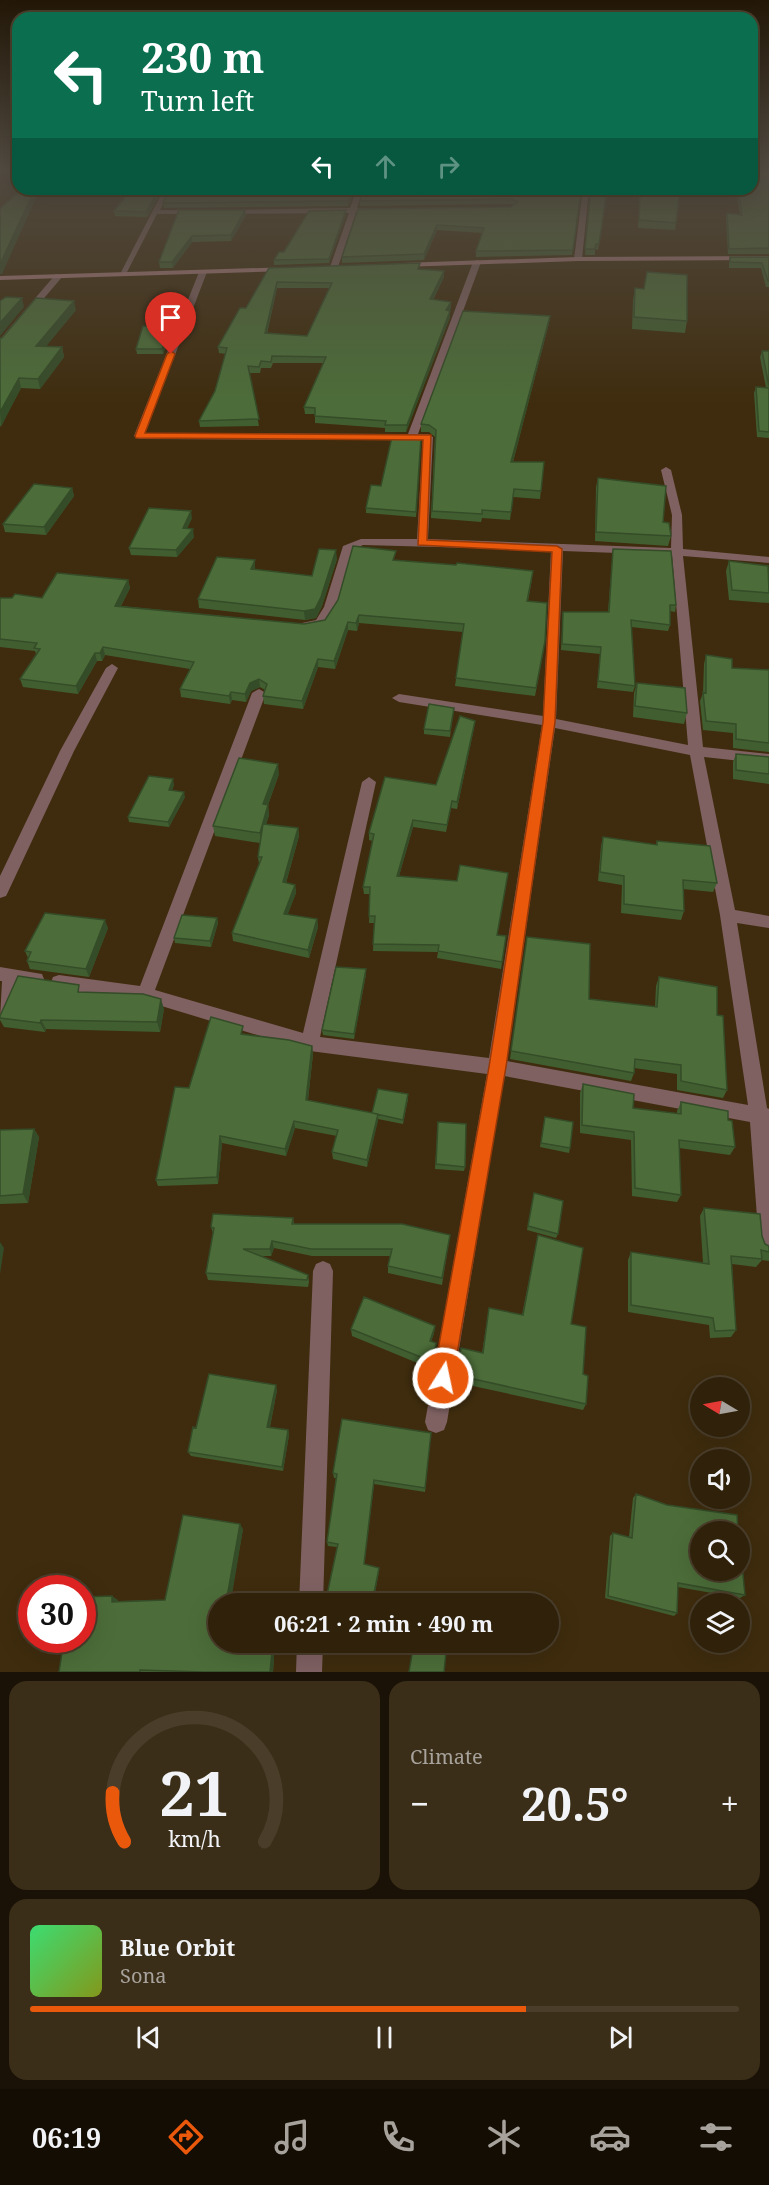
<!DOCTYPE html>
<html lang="en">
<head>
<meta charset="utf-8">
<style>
  :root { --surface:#2f210a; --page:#3b2e18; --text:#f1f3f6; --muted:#a7a39c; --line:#4a3e2b; --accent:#ea580c }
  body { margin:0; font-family:"Noto Serif",serif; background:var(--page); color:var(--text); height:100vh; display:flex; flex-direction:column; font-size:22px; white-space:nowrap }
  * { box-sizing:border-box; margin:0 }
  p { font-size:20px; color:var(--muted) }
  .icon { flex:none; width:33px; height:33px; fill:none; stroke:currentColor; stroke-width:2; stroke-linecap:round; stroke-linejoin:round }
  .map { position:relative; height:1672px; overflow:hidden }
  .side { display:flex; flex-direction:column; gap:9px; padding:9px; background:#1a1206; flex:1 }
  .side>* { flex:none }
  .hud { position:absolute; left:12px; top:12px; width:746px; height:183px; border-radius:18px; box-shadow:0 6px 24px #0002,0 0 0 2px var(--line); background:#0b6e4f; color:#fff; overflow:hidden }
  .needle { width:39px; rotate:280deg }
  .tools { position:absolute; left:690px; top:1377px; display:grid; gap:12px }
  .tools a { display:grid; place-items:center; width:60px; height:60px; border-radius:50%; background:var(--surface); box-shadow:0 6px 24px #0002,0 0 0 2px var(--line); font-size:30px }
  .speed { position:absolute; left:18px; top:1575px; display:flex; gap:12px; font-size:30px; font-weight:700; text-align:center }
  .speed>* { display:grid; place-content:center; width:78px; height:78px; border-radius:50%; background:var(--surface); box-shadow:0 6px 24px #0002,0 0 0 2px var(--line); line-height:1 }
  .speed .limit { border:9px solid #d22; background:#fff; color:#111 }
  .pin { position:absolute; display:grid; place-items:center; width:51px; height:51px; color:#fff; margin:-62px -26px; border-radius:50% 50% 50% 0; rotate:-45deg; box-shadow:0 0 6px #0007 }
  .pin .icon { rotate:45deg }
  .me { position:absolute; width:66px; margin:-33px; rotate:10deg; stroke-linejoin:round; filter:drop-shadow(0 0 4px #0008) }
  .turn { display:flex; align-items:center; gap:21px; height:126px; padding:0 30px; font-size:27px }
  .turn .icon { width:78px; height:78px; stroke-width:2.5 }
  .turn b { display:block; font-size:42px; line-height:51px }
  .lanes { display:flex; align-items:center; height:57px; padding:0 30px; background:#0003; justify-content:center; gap:30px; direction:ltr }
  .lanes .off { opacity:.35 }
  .big { font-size:45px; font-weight:700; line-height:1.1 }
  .side .tile { flex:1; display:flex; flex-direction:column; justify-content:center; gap:9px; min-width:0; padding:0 21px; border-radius:18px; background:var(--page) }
  .side .dial { align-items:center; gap:0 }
  .dial svg { height:156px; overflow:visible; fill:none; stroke:var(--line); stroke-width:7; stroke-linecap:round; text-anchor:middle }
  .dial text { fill:var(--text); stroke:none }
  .song { display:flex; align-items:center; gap:18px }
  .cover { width:72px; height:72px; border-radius:9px; background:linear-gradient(135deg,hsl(140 70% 55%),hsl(70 70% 35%)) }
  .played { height:6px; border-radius:3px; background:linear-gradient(90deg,var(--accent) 70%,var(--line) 70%) }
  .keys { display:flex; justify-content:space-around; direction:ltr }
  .heat { display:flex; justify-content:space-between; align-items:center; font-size:33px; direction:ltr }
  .side .tiles { flex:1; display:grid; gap:9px; grid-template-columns:1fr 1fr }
  .tile:last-child { grid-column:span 2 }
  .trip { position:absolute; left:208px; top:1593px; width:351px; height:60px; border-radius:30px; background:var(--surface); box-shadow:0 6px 24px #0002,0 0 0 2px var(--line); font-weight:700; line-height:60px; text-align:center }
  .tabs { display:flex; height:96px; justify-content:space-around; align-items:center; background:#130d04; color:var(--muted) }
  .tabs .icon { width:42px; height:42px }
  .tabs .current { color:var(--accent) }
  .tabs b { font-size:27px; color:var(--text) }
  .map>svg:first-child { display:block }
</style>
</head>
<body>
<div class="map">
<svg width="769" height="1672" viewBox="0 0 769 1672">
  <rect width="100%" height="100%" fill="#3f2c0e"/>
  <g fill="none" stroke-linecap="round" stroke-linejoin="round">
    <path fill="#7f6162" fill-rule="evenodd" d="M164,189H170L160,210H197L201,212L197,214H157L126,274L119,276Z
      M357,189H363L357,208H377L381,210L356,212L338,267L334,269L330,267L349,213L227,214L223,212L227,210L350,208Z
      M583,189H589L582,259L578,261L574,259Z
      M477,260L481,262L418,434H428L433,437L428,539L671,548L672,515L661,470L666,467L671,470L682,515L683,549L769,557V563L683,556L703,747L769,754V764L704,757L735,910L769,916V928L737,923L767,1108L769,1109V1254L762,1251L759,1244L750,1122L504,1076L447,1422L444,1430L436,1433L428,1430L425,1422L487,1074L310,1051L145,1001L59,989L53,987L51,982L53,977L59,975L140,986L252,693L259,689L266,693L155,990L303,1033L362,782L369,777L376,782L320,1037L489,1058L542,725L399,702L392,698L399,694L543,716L551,550L363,545L352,550L336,607L325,626L302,629L300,626L302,623L316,620L324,607L343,546L361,539H417L423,440L139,439L134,436L199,272L203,270L207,272L145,433L408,434L473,262ZM563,551L672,555L688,745L556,719ZM555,728L690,755L720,915L748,1105L507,1061Z
      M56,274L63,276L3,346L0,347V339Z
      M112,664L118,668L74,751L8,892L6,896L0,898V876L60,751L106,668Z
      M0,967L42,974L44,979L42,984L36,986L18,983L6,1017L0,1019L2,981H0Z
      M323,1261L330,1264L333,1271L323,1604H299L313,1271L316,1264Z
      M297,1642H323L322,1672H296Z"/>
    <path fill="#ab7b7e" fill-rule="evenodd" d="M769,256V260L578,261L402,267L398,265L402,263L578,257Z
      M291,267V271H288L0,280V276Z"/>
  </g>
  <path fill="#415e31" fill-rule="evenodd" d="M769,171V254H728L726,219L727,213L740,214L736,189H752Z
    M126,189H163L147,217L115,216L114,211L131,191L126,190Z
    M169,189H355L348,206L164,208L163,203Z
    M581,189L572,255L476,257V251L483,233L437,230L424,260L342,263V257L358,209L511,207L514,205L511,204L360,206V201Z
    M591,189H608L598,250L595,249V255H585Z
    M640,194L676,223L675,230L638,228Z
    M179,210H245L246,215L231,241L192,242L173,268H160L159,262Z
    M346,210V214L329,263L274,265V260L284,252Z
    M730,257H769V287H766L761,268H729V262Z
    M269,268L420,269L444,271V277L433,300L451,302V308L449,310L450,311V317L406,432H385V428L315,423V414H305L304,407L323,363H273L271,368H261L260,373H249L259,426L200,427L199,421L215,391L226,354L219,353L218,347L246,308ZM277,288H329L307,336L267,334Z
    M635,288L687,321L685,333L632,329L633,300Z
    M76,310L46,346L62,347L64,357L40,389L21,388L0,427V338Z
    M550,316L549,323L513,462H544L540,499L513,497L510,520L482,518L481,522L431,518L435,437L429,432H421V424Z
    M171,328L172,332L163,354H137L136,349Z
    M762,351H769V438L757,437L754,393L756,387L766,388L760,357Z
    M421,437L416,517L366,513V508Z
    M598,478L663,522L671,536L668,546L595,541L596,487Z
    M72,488L74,496L46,535L5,532L3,524Z
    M192,518L187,528L194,537L177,557L131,555L129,548Z
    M613,549L676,605L675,612L670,611V625L668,631L631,627L635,686L633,692L597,688L600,654L561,650L563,612H608Z
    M337,559L322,606L316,618L305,620L199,608L198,599L255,560V569L312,576Z
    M396,559L395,560L532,579L528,601L544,649L535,696L455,686L463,632L359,623L357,631L348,630L335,669L318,667L303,709L264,704L263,696L265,690L260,687L251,691L246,702L232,700L230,704L181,697L180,689L190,669L105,655L102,661H97L78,694L23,687L20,679L36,654L35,651L0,647V598H42L128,580L130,588L121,606L304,624L325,620Z
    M729,561L769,571V603L729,600L726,571Z
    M706,655L732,668L769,670V752L733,748V733L703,730L700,701L703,693L704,664Z
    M637,683L687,713L684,724L633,717L634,693Z
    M453,713L450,737L424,734V729Z
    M474,728L457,809L451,808L446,832L413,827L399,876L497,935L506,936L501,969L437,958L438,952L373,951L374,923H369L370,894H364L363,887L373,841L369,840V833L436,785Z
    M736,754L769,757V784L733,779V762Z
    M279,774L268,805L269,815L266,824L298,828L299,836L286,883L295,885L296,893L287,915L317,919L318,927L309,958L233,941L232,933L259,864L258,857L260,843L215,836L213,826Z
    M174,785L172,790L185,797L169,827L129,822L128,817Z
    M603,837L656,845L657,841L717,883L713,892L683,889L684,911L681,920L621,913L622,885L598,881L601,846Z
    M217,918L218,923L211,947L175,943L174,938Z
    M108,928L89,977L30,969L27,961L28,958L25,951Z
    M527,937L589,999L655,1007L656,986L659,977L717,1015L727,1090L723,1098L677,1090V1074L634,1068V1073L631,1081L510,1059Z
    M366,974L354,1039L323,1035L322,1030Z
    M82,992L164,1009L160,1032L46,1029L45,1032L4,1027L0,1020V1016Z
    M244,1033V1035L312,1046L313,1054L308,1100L372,1113L408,1099L403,1124L378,1119L367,1167L333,1159L332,1152L337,1136L295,1128L286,1156L222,1143L218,1184L158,1186L156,1180L189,1088Z
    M583,1084L633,1108L677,1114V1111L681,1102L728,1120L735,1147L730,1155L679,1148L681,1195L677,1202L632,1196L631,1140L580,1133V1093Z
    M545,1117L570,1148L569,1153L540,1147Z
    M438,1122L465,1167L464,1171L435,1169Z
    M34,1129L39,1137L28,1203L0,1204V1130Z
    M534,1193L558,1234L556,1238L527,1230Z
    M704,1208L762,1236L769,1252V1261L762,1260L756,1267L732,1264L736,1330L731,1337L710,1338L709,1325L628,1312V1260L631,1252L703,1263L700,1216Z
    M293,1218L294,1224L450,1235L442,1285L388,1273V1266L390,1256H312L274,1248L271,1256H262L308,1275L309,1282L308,1287L208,1280L206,1273L213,1233L211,1227Z
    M538,1235L571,1324L583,1374L586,1404L583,1410L459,1383V1380L456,1379L461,1348L482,1353L489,1308L522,1315Z
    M435,1326L434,1333L431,1342L436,1343L432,1369L352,1336L351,1329Z
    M277,1390L270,1427L288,1430L289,1435L283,1471L191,1456L188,1452L196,1428Z
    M431,1433L425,1492L374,1484L364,1564L379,1571L373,1604H325L337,1547L328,1546L327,1542L336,1478H334L333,1473Z
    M636,1494L745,1595L740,1598L678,1587L677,1613L674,1616L605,1598L610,1536L613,1533L629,1537L633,1498Z
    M243,1529L231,1597L279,1603V1604H219L275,1642L273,1672H59L118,1600V1601L165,1600Z"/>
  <path fill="#354c28" d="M35,189H40L2,274H0V264Z
    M159,189H163L147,217L146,212Z
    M353,189H355L348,206V201Z
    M245,210L246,215L231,241V235Z
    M346,210V214L329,263V259Z
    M437,225V230L424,260V254Z
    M192,236V242L173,268L172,262Z
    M444,271V277L430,305V299Z
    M277,282V288L265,340V333Z
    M22,298L24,307L0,336V323Z
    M74,301L76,310L38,356L36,346Z
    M451,302V308L446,316V310Z
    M450,311V317L406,432L407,425Z
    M550,316L549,323L511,469V462Z
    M171,328L172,332L163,354L162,349Z
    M62,347L64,357L40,389L38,379Z
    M19,378L21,388L1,427L0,412Z
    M72,488L74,496L46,535L44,527Z
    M191,511L192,518L184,535L183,528Z
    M193,529L194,537L177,557L176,550Z
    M336,550L337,559L322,606L316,618L305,620L304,611Z
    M255,560V569H251Z
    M128,580L130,588L117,613L115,606Z
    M359,615V623L357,631L356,623Z
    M348,622V630L335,669L334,661Z
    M103,647L105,655L102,661L100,653Z
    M95,653L97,661L78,694L76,686Z
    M318,659V667L303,709L302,701Z
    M259,679L260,687L251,691L246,702L245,694L250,683Z
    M231,692L232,700L230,704L229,696Z
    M475,721L474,728L457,809V802Z
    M278,764L279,774L268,805L269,815L261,843L260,833L263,804Z
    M173,779L174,785L170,795L169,790Z
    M184,792L185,797L169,827L168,822Z
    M413,820V827L397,883V876Z
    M298,828L299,836L284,890L283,882Z
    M295,885L296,893L285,922L284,914Z
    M217,918L218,923L211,947L210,941Z
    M317,919L318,927L309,958L308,950Z
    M105,920L108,928L89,977L86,969Z
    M366,969V974L354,1039V1034Z
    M161,999L164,1009L160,1032L157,1022Z
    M41,1020L46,1029L45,1032L40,1023Z
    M312,1046L313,1054L307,1107L306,1100Z
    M378,1114V1121L367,1167V1160Z
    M294,1121L295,1128L286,1156L285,1149Z
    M34,1129L39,1137L28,1203L23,1194Z
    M220,1136L222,1143L218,1184L217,1177Z
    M272,1241L274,1248L271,1256L270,1249Z
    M0,1242L4,1248L0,1274Z
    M435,1326L434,1333L429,1348L430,1341Z
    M276,1385L277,1390L269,1432L267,1427Z
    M288,1430L289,1435L283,1471L282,1467Z
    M374,1480V1484L364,1567V1564Z
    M240,1524L243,1529L231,1601L227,1597Z
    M112,1596L118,1600L117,1605L112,1602Z
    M273,1642H275L273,1672H270Z"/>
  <path fill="#4c6d39" stroke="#354c28" stroke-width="1.5" fill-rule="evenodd" d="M752,171H769V248L729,249L727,213L742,215L738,189H752Z
    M22,189H35L0,264V209Z
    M132,189H159L146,212L114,211Z
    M169,189H353L348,201L163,203Z
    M364,189H581L573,250L476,251L484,228L437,225L424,254L342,257L358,209L511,207L518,202L511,199L360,201Z
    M591,189H607L599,244H596L595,249H585Z
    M640,194L679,196L676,223L639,220Z
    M179,210H245L231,235L192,236L172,262H159Z
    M346,210L329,259L274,260L279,252H284L309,211Z
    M730,257H769V281H768L762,263L730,262Z
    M420,263L418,269L444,271L430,299L451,302L446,310L450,311L407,425H385L386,421L315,416V408L304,407L326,357L272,356L271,362L261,361L259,367L248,366L259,419L199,421L215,391L227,348L218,347L240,308H246L269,268ZM277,282L332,283L307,336L265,333Z
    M647,272L687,275V321L634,317L635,288L644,289Z
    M6,297L22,298L0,323V301Z
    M36,298L74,301L36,346L62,347L38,379L19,378L0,412V338H2Z
    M463,311L550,316L511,462H544L541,491L514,489L511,512L482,510V514L432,511L436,430L429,425L421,424Z
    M143,326L171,328L162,349H136Z
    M762,351H769V386Z
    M756,387L769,388V432L759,431Z
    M392,437H421L416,512L366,508L371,485L381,486Z
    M598,478L666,486L663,522L669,523L671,536L596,532Z
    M34,484L72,488L44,527L3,524Z
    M149,508L191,511L183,528L193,529L176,550L129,548Z
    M353,546L396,551L393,560L456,565L457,563L533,571L527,601L547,603L545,641L536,688L456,678L464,624L359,615L356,623L348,622L334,661L318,659L302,701L263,696L267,684L259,679L250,683L245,694L231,692L229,696L180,689L194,662L103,647L100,653H95L76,686L20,679L40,649L34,648L37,643L0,639V598H12L15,594L42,598L57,573L128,580L115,606L304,624L325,620L338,600Z
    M319,549L336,550L321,597L315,609L304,611L198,599L217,557L255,560L251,569L312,576Z
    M613,549L671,551L676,605H670V625L631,620L635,686L598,681L601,647L562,644L563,612H609Z
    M729,561L768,566L769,593L732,590Z
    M706,655L732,659V668L769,670V743L736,739V724L706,721L703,692L706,693Z
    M637,683L685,688L687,713L635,706Z
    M429,704L454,708L450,731L424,729Z
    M460,716L475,721L457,802L452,801L447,825L413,820L397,876L457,881L460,865L508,873L497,935L506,936L502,962L438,951L439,945L373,944L375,916H369L370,887H363L374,834L369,833L385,777L436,785Z
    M736,754L769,757V774L736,770Z
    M239,758L278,764L263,804L268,805L260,833L213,826Z
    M149,776L173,779L169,790L184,792L168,822L128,817Z
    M263,824L298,828L283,882L295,885L284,914L317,919L308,950L232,933L262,857H258Z
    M603,837L657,845V841L710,846L717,883L683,880L684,911L624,904V876L600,872Z
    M45,913L105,920L86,969L27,961L31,952L25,951Z
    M182,915L217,918L210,941L174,938Z
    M527,937L590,944L589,999L657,1007L659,977L717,987V1015L723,1016L727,1090L681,1081V1065L635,1059L634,1073L511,1051Z
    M336,967L366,969L354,1034L322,1030Z
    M18,976L79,985L78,992L143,994L161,999L157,1022L41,1020L40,1023L0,1018V1016Z
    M211,1017L243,1026L241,1034L289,1040L312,1046L306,1100L378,1114L367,1160L332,1152L338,1130L294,1121L285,1149L220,1136L217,1177L156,1180L175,1087L189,1088Z
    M583,1084L634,1094L633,1108L681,1114V1102L728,1111V1120L732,1121L735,1147L679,1140L681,1195L635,1188L634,1132L582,1125Z
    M378,1089L408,1094L403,1120L372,1113Z
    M545,1117L573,1122L570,1148L541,1143Z
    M438,1122L466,1124L465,1167L436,1164Z
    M34,1129L23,1194L0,1196V1130Z
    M534,1193L563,1201L558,1234L528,1226Z
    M704,1208L760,1214L762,1236L765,1244L769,1246V1252L761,1250L762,1259L731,1256L736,1330L715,1331L713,1318L631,1305V1252L709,1264Z
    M213,1214L293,1218L292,1224H402L450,1235L442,1278L388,1266L392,1249H311L272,1241L270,1249H243L308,1275L307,1280L206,1273L214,1228L211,1227Z
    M538,1235L583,1248L571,1324L586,1327L583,1374L588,1376L586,1404L460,1376L461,1374L458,1372L461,1348L483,1353L489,1308L523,1315Z
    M364,1297L435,1326L430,1341L436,1343L433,1362L351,1329Z
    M209,1374L276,1385L267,1427L288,1430L282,1467L188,1452L193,1427L196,1428Z
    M342,1419L431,1433L425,1488L374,1480L364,1564L379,1568L372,1604H325L338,1544L327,1542L337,1474L333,1473Z
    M636,1494L667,1505L737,1515L738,1532H700V1570H740V1544L745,1595L678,1583L677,1613L608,1596L613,1533L632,1538Z
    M183,1515L240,1524L227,1597L277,1599L276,1604H219V1642H273L270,1672H203L140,1670V1672H59L64,1640H82V1597L112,1596V1602L165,1600Z
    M414,1643L446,1652L444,1672H409Z"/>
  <linearGradient id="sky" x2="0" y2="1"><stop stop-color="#231808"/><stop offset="0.42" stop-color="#524b41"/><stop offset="1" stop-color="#524b41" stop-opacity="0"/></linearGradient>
  <rect width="769" height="405" fill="url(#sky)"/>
  <path fill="#ea580c" stroke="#983908" stroke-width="1.5" d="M171,351L175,354L145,433L431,435L427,540L557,546L562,549L555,722L506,1067L453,1378L450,1385L443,1388L436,1385L433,1378L489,1067L543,722L552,552L418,545L423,440L136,438L135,436L167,354Z"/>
</svg>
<div class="tools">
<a><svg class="needle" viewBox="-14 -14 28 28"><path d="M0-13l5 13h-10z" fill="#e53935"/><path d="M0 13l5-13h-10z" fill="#a7a39c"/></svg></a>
<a><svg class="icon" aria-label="sound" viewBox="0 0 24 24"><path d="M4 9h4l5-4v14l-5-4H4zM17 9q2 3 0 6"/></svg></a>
<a><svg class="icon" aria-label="search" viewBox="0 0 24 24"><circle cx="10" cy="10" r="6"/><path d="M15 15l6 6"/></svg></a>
<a><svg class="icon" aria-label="layers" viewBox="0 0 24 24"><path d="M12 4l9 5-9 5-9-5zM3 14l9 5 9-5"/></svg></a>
</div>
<div class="speed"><div class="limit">30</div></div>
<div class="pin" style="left:171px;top:354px;background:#d93025"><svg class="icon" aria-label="arrive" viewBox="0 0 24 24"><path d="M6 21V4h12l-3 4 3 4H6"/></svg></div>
<svg class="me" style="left:443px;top:1378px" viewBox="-20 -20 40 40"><circle r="17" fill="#ea580c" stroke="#fff" stroke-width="3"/><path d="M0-11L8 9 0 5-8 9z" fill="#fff"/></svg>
<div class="trip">06:21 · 2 min · 490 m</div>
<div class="hud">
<div class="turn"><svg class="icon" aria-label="left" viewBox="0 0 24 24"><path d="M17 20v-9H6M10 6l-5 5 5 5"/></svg><div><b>230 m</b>Turn left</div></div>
<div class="lanes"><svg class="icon" aria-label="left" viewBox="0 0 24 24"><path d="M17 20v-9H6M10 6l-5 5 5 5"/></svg><svg class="icon off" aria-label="ahead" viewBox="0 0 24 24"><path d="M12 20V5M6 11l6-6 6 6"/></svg><svg class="icon off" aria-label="right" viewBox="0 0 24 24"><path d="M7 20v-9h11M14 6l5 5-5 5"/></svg></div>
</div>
</div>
<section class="side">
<div class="tiles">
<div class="tile dial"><svg viewBox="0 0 100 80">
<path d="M14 69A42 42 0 1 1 86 69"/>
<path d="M14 69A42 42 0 0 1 8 44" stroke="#ea580c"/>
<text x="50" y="56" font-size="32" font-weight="700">21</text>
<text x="50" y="72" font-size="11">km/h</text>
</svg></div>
<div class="tile"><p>Climate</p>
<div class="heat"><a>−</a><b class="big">20.5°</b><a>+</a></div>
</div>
<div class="tile">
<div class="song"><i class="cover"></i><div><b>Blue Orbit</b><p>Sona</p></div></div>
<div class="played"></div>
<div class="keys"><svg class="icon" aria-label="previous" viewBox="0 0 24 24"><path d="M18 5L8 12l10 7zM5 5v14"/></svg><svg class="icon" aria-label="pause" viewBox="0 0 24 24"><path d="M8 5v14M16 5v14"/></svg><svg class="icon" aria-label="next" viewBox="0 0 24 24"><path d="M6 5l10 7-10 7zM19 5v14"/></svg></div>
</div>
</div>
</section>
<nav class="tabs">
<b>06:19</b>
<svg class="icon current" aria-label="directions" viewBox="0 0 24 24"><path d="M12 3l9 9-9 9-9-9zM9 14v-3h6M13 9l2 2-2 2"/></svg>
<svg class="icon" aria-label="music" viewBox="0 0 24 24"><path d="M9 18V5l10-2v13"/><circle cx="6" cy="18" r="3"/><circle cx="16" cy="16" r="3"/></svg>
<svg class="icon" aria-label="phone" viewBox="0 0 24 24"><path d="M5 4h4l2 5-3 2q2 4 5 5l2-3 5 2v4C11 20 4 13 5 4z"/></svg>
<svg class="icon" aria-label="climate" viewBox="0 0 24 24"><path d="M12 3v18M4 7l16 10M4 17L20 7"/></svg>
<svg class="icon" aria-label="car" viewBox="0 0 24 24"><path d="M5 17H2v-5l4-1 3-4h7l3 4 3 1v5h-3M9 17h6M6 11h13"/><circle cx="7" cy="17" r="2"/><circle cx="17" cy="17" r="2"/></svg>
<svg class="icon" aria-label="filters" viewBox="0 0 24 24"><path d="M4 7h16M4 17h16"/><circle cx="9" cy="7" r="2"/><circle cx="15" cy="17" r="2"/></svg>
</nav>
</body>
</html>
